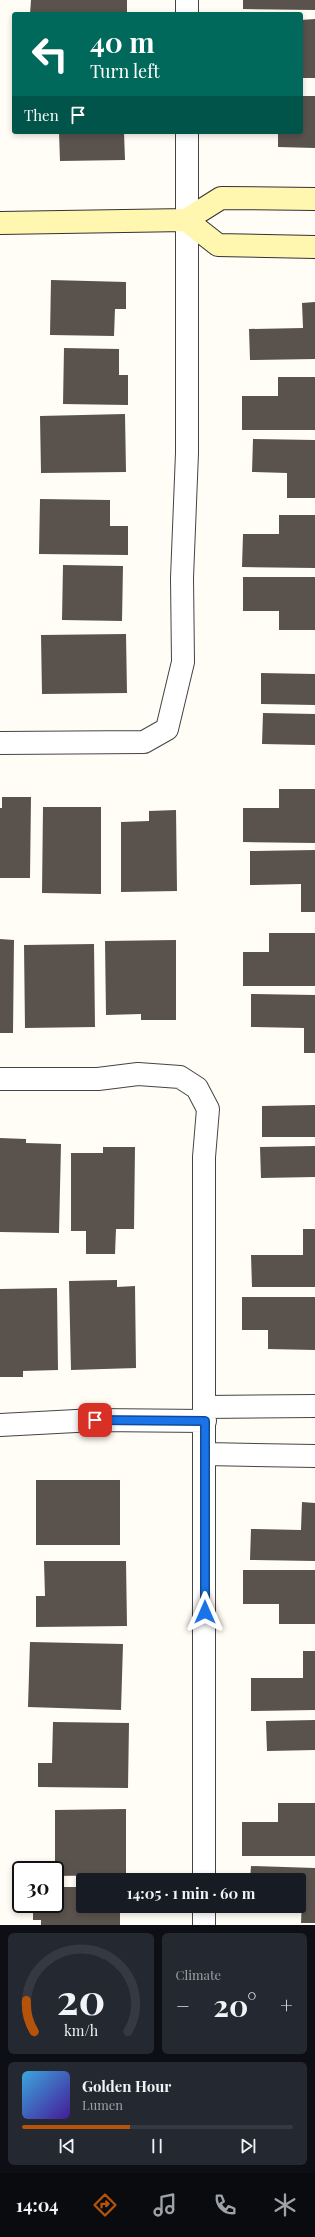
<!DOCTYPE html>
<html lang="en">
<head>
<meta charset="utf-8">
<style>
  :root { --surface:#171b24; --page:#242831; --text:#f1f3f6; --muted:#9ea1a6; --line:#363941; --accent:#b45309 }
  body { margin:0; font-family:"Playfair Display",serif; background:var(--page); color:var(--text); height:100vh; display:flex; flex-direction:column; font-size:15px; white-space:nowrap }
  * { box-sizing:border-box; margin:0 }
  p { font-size:13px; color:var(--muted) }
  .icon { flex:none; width:22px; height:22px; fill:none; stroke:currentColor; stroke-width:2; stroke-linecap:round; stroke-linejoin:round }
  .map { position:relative; height:1925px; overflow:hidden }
  .details { display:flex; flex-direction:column; gap:8px; padding:8px; background:#0d0f14; flex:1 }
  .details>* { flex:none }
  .guide { position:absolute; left:12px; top:12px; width:291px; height:122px; border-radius:4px; box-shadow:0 2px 6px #0003; background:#00695c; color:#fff; overflow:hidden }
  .speed { position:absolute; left:12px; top:1861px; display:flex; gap:8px; font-size:20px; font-weight:700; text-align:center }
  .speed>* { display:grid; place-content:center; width:52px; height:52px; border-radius:50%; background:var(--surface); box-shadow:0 2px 6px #0003; line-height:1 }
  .speed .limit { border:2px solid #111; border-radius:6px; background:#fff; color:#111 }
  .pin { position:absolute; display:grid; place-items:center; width:34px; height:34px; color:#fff; margin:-17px; border-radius:8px; box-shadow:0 2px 6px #0006 }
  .me { position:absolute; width:44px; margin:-22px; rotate:0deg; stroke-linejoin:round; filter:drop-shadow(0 0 3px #0008) }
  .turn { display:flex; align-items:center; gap:14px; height:84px; padding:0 12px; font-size:18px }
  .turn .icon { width:52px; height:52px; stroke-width:2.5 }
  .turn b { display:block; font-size:28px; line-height:34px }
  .then { display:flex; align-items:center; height:38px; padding:0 12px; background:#0003; gap:8px; font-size:15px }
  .big { font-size:30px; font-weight:700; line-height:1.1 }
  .details .widget { flex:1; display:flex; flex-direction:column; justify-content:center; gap:6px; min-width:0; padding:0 14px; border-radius:6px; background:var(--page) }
  .details .dial { align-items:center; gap:0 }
  .dial svg { height:104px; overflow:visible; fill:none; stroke:var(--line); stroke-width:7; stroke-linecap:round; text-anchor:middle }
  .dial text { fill:var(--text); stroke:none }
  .song { display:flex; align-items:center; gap:12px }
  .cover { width:48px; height:48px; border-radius:6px; background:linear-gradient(135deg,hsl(200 70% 55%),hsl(260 70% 35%)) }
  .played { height:4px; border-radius:2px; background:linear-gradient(90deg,var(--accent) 40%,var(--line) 40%) }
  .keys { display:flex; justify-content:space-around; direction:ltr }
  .heat { display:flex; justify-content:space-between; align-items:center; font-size:22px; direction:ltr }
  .details .tiles { flex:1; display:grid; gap:8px; grid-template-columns:1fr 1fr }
  .widget:last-child { grid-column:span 2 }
  .trip { position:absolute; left:76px; top:1873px; width:230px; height:40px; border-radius:4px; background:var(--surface); box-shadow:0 2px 6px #0003; font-weight:700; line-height:40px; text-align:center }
  .tabs { display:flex; height:64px; justify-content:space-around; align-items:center; background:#090b0e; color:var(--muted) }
  .tabs .icon { width:28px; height:28px }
  .tabs .active { color:var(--accent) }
  .tabs b { font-size:18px; color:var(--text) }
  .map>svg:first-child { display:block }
</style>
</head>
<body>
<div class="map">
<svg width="315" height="1925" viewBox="0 0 315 1925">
  <rect width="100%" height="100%" fill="#fffdf5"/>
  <path fill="#5a524d" d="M31,0H127V14H30Z
    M243,0H315V10L243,9Z
    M315,19V78H302L301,20Z
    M301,96H315V148L278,147V132H301Z
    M59,132H124L125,160L60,161Z
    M51,280L126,282V309H115L114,336L50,335Z
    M315,302V359L250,360L249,329L303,328L302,303Z
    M64,348L119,349V375H128V405L63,404Z
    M278,377H315V430H242V396H278Z
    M125,414L126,472L41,473L40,416Z
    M253,439L315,440V498H287V473L252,472Z
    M40,499L110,500V526H128V555L39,554Z
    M279,515H315V568L242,567L243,534H279Z
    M63,565L123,566L122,621L62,620Z
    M243,577H315V630H279V611H243Z
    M126,634L127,693L42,694L41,635Z
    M261,673L315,674V705L261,704Z
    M263,713L315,714V745L262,744Z
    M279,789H315V843L243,842V808H279Z
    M2,797H31L30,878H0V808H2Z
    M43,807H101V894L42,893Z
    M176,810L177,891L121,892V822L149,821V811Z
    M315,850V912H301V884L250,885V851Z
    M269,933H315V986H243V952H269Z
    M0,939L14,940L13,1033H0Z
    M176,940V1020H141V1014L106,1015L105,941Z
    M94,944L95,1027L25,1028L24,945Z
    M251,994L315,995V1053H304V1028L251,1027Z
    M315,1105V1137H262V1106Z
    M0,1138L26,1139V1143L61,1144L59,1233L0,1232Z
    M315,1146V1177L261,1178L260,1147Z
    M103,1147H135L134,1229H116L115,1254H86V1231H71V1153H103Z
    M303,1229H315V1287H252L251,1255H303Z
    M117,1280V1287L135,1286L136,1368L71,1370L69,1281Z
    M57,1288L58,1370L23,1371V1377H0V1289Z
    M242,1297H315V1350L268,1349V1330H242Z
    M36,1480H120V1545H36Z
    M302,1502L315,1503V1561L250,1560L251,1529L301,1530Z
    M44,1561H126L127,1626L36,1627V1596H45Z
    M243,1570H315V1624H279V1604H243Z
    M30,1642L123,1644L121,1710L28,1707Z
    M303,1651H315V1710L251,1711V1678H303Z
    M315,1720V1750L267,1751L266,1721Z
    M53,1722L129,1723L128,1788L38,1787V1763H52Z
    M278,1803H315V1856H242V1822H278Z
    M126,1809V1875L55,1876V1810Z
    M251,1866L315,1868V1923H301L302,1899H299V1880H250Z
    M55,1887H83V1906H120V1925H41V1920H33V1904H55Z"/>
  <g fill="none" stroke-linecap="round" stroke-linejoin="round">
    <g stroke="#444" stroke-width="24">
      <path id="street" d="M187,14V0
        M0,743L144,742L167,729L183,662L182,578L187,453V132
        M0,1079H98L138,1074L180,1077L197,1088L208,1109L204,1157V1880
        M205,1407L315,1406
        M0,1425L95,1420L205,1421
        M205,1454L315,1456
        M204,1925V1906"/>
    </g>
    <g stroke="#333" stroke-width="24">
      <path id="secondary" d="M186,220L218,245L315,247
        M0,223L186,220L221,198L315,199"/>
    </g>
    <use href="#street" stroke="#fff" stroke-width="22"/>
    <use href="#secondary" stroke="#fff6b0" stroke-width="22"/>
  </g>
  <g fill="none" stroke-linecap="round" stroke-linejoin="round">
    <g stroke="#114b97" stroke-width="10">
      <path id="route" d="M95,1420L205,1421V1612"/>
    </g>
    <use href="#route" stroke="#1a73e8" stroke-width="7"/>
  </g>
</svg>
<div class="speed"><div class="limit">30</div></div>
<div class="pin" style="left:95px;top:1420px;background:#d93025"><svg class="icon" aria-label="arrive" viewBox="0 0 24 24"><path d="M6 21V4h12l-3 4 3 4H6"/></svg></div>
<svg class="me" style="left:205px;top:1612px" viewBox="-20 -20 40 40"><path d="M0-17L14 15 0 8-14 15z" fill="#1a73e8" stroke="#fff" stroke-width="4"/></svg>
<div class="trip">14:05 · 1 min · 60 m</div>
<div class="guide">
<div class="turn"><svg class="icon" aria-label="left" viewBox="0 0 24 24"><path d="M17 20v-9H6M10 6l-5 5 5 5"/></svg><div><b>40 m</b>Turn left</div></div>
<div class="then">Then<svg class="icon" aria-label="arrive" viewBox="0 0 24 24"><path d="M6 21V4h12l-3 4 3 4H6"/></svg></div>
</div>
</div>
<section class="details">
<div class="tiles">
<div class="widget dial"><svg viewBox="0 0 100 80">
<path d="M14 69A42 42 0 1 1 86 69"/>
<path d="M14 69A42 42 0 0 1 8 45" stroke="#b45309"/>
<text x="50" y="56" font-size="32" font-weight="700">20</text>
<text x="50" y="72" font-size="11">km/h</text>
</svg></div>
<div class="widget"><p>Climate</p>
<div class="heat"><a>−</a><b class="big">20°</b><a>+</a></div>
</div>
<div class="widget">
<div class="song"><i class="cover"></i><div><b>Golden Hour</b><p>Lumen</p></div></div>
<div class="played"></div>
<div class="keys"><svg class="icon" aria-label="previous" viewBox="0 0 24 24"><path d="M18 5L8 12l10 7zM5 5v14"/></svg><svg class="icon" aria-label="pause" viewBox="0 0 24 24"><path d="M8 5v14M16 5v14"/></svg><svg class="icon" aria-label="next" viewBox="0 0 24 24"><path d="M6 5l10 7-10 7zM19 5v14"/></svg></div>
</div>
</div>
</section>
<nav class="tabs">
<b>14:04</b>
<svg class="icon active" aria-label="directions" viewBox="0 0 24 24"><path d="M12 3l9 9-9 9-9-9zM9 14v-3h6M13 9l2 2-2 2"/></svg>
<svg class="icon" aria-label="music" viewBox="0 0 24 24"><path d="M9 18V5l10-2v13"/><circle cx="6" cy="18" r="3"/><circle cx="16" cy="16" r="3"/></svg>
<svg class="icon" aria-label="phone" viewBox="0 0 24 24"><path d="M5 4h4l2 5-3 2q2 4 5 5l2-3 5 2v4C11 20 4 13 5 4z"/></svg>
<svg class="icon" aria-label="climate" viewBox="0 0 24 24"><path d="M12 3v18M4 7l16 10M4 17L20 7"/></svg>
</nav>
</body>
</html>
